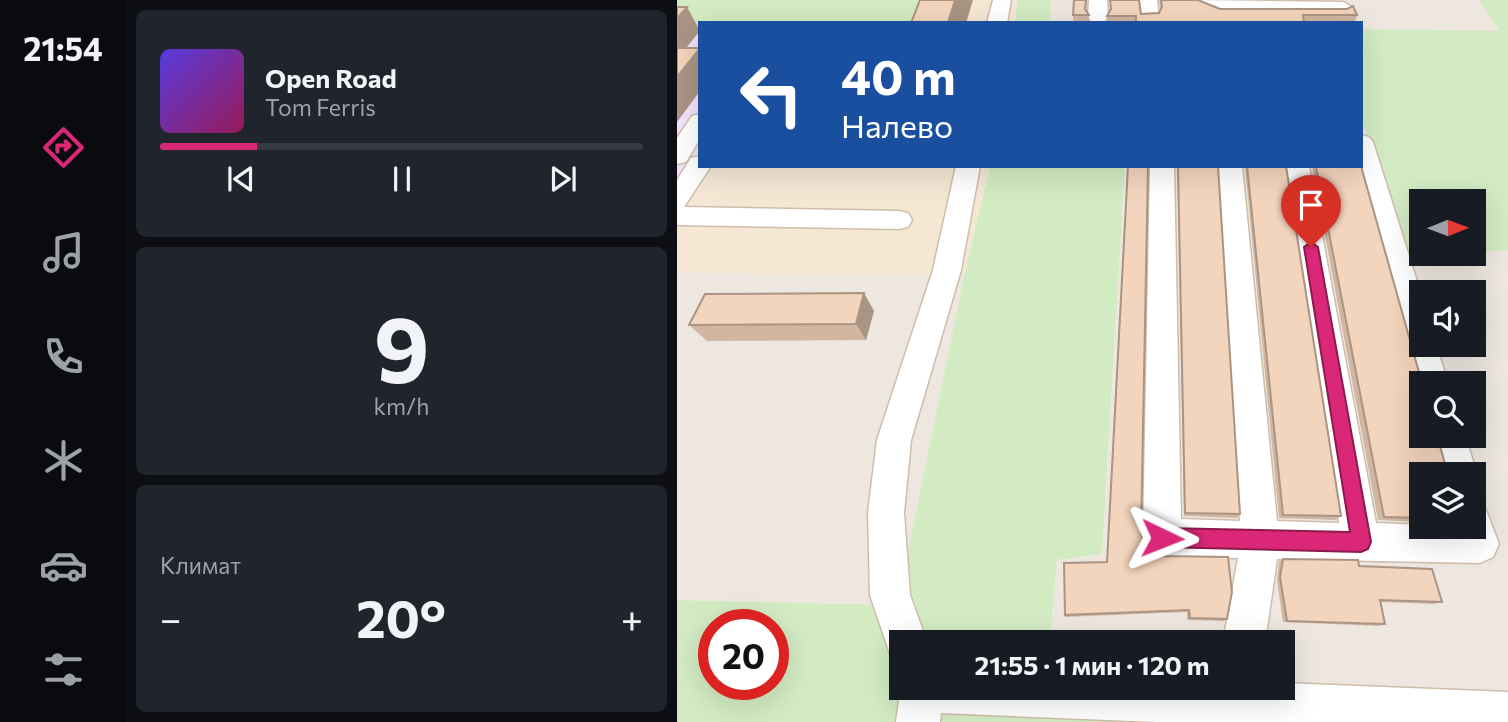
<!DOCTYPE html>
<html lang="ru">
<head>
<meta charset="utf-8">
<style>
  :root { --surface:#171b24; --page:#20242c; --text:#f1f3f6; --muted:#9ea1a6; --line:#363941; --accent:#db2777 }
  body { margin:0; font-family:Commissioner,sans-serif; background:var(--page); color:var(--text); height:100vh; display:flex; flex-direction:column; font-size:26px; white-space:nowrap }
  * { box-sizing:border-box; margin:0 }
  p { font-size:23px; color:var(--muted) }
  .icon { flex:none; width:38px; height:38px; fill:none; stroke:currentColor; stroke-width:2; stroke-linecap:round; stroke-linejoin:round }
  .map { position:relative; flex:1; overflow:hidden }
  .drawer { display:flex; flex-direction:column; gap:10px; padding:10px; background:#0d0f14; width:551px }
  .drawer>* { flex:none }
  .banner { position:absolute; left:21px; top:21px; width:665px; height:147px; border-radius:0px; box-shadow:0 7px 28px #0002; background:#1a4fa0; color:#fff; overflow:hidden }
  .needle { width:46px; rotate:89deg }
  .controls { position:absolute; left:732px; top:189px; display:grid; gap:14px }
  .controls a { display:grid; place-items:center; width:77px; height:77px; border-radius:0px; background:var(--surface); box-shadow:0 7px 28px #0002; font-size:35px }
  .speed { position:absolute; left:21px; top:609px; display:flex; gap:14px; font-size:35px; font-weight:700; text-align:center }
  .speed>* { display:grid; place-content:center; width:91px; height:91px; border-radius:50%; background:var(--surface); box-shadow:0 7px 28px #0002; line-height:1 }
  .speed .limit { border:10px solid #d22; background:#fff; color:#111 }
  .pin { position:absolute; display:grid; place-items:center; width:60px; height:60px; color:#fff; margin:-72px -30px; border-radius:50% 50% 50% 0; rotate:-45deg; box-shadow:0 0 7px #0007 }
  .pin .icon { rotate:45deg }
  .me { position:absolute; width:77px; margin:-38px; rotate:92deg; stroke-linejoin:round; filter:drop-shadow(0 0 5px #0008) }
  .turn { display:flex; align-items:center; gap:24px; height:147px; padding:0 28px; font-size:32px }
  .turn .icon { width:91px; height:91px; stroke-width:2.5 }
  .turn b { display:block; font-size:49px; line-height:60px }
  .big { font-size:52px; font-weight:700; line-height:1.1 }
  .drawer .card { flex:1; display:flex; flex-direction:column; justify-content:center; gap:10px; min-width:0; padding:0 24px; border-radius:10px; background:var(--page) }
  .drawer .dial { align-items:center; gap:0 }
  .dial b { font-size:91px; line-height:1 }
  .song { display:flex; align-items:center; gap:21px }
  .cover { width:84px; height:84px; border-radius:10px; background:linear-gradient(135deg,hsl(250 70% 55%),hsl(330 70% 35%)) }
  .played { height:7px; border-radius:4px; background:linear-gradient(90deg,var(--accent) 20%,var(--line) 20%) }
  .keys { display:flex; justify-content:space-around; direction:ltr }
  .heat { display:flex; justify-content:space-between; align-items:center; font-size:38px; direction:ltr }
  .trip { position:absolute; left:212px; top:630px; width:406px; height:70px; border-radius:0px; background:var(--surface); box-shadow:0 7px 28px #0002; font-weight:700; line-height:70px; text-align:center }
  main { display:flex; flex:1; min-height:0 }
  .tabs { display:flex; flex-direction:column; width:126px; justify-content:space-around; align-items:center; background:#090b0e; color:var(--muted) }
  .tabs .icon { width:49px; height:49px }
  .tabs .on { color:var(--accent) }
  .tabs b { font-size:32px; color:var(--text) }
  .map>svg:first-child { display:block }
</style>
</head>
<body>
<main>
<nav class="tabs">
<b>21:54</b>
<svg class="icon on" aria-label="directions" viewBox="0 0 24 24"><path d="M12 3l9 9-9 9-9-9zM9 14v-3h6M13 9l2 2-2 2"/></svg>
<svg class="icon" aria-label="music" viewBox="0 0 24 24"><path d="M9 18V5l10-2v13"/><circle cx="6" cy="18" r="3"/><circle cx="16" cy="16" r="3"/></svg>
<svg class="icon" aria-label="phone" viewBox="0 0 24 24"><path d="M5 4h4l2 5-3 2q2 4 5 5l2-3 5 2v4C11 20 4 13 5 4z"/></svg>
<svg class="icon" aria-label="climate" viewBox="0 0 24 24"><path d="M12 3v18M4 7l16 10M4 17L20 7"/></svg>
<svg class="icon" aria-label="car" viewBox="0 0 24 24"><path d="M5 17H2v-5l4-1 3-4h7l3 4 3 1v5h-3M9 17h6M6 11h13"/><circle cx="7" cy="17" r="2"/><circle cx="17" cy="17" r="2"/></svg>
<svg class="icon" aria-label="filters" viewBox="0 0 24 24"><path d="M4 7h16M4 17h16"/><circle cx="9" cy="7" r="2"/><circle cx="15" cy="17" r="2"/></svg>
</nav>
<section class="drawer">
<div class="card">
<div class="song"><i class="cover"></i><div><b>Open Road</b><p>Tom Ferris</p></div></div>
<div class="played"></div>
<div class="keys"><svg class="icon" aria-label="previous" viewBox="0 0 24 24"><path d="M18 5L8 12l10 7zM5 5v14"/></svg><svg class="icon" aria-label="pause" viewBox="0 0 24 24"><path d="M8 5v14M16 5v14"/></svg><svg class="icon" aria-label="next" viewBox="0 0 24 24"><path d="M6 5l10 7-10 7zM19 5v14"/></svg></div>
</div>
<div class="card dial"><b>9</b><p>km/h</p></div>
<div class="card"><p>Климат</p>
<div class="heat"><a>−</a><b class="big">20°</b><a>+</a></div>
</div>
</section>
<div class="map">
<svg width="831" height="722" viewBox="0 0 831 722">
  <rect width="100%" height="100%" fill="#fdf5e6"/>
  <path fill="#f5e7d4" d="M0,0H340L338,23H23V166H313L287,276L0,273Z"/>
  <path fill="#ede7e0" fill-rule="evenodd" d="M374,0H802L823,31L684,29V23H373Z
    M684,116L724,251L796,254V251H831V700L606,684V642H373L380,560L425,554L448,166H684ZM744,292H796V345H744ZM744,383H796V436H744ZM744,474H796V527H744Z
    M0,273L287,276L220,605L0,600Z"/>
  <path fill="#f2e2fa" d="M0,26L23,27V145L0,180Z"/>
  <path fill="#d2ebc3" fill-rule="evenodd" d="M0,0H263L254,23H23V27L0,26Z
    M340,0H374L373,23H338Z
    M802,0H831V251H796V201H744V252H724L684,116V29L823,31Z
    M313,166H448L425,554L380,560L373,642H224V688H606V684L831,700V722H0V600L220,605L287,276ZM37,625H96V684H37Z"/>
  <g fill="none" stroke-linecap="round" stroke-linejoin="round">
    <g stroke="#cfbdab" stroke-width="3">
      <path id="minor" d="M316,0H334L330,23H310Z
        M412,0H430L431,17L428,21H414L411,17Z
        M462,0H480L482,15L479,19H465Z
        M517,0L667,2L676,8L667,14H542L519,4Z
        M23,114V139L9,162L0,164V138L15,116Z
        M684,135L692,137L696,142L744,294V345H759L771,383H744V393L679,166H684Z
        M23,156V166H34L7,207L222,211L231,213L235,220L231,227L222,229L0,225V180L14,158Z
        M279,166H303L284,270L234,440L227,513L233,595L250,642H224V661L214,657L193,595L191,513L200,440L256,270Z
        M473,166H497L504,519L563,521L541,166H565L600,521L662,523L608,166H632L699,523L796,527V504L809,510L822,544L816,557L803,563L600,559L588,642H546L561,558L485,557L472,551L466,538Z
        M754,436H788L800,474L796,482V474H764Z
        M606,683L831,692V722H480L264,713L263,722H219L224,687L606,688Z"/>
    </g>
    <use href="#minor" fill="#fff" fill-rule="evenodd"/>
  </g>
  <path fill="#d1b6a2" d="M410,0L409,11L412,15V23L396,22V15Z
    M433,0H462L464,14L482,13L484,10L482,0H521L543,9L680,15L678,23H429L430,16L433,10Z
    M500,166H541L563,514L560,518L507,516Z
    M568,166H609L664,516L659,520L602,518Z
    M635,166H684L744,474V522L701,520Z
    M197,311L189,340L30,341L12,325Z
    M464,534L471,549L550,619L547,621L510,620V612L388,617V615L430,562Z
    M606,559L682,566L765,602L757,604L703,602L708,624L702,626L606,622L600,580L602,562Z"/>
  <path fill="#aa9484" d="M278,0H296L289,23H271Z
    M10,7L23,31L0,59V18Z
    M23,49V91L0,122V77Z
    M187,293L197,311L189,340L179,324Z"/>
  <path fill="#f3d4bc" stroke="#aa9484" stroke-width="2" d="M243,0H278L271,23H234Z
    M397,0H409L408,9L412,15H396Z
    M433,0H462L464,14L482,13L485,7L484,0H521L543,9H670L676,6L680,15H626L627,23H459V16H430L434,9Z
    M0,7H10L0,18Z
    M0,48H23L0,77Z
    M451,166H471L464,534L471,549L485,556L551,557L555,592L550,619L513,618L512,610L388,615L387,563L430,562Z
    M501,166H541L563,514L508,513Z
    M570,166H609L664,516L606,515Z
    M639,166H684L745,383H744V436H760L771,474H744V518L707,517Z
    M187,293L179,324L12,325L28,294Z
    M606,559L681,560L682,566L755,569L765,602L703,600L708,624L610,621L603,577Z"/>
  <path fill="#db2777" stroke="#8e194d" stroke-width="2" d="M634,242L641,247L694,542L691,549L684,552L485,547L479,544L476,538L479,531L485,528L673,532L627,247Z"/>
</svg>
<div class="controls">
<a><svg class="needle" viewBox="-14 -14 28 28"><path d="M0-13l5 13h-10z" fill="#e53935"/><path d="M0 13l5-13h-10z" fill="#9ea1a6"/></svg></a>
<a><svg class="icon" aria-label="sound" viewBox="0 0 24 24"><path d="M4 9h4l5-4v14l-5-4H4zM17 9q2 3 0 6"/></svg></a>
<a><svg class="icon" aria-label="search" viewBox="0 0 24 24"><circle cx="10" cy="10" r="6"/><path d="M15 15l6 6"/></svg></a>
<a><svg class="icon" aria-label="layers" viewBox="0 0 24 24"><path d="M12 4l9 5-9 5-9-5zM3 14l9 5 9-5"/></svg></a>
</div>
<div class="speed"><div class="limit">20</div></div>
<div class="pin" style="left:634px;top:247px;background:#d93025"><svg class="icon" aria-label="arrive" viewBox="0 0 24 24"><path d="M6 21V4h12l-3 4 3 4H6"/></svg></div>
<svg class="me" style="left:485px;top:538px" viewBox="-20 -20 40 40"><path d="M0-17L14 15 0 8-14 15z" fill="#db2777" stroke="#fff" stroke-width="4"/></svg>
<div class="trip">21:55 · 1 мин · 120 m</div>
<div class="banner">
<div class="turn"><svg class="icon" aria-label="left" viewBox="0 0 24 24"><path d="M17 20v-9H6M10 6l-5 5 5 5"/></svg><div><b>40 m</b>Налево</div></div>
</div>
</div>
</main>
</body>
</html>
